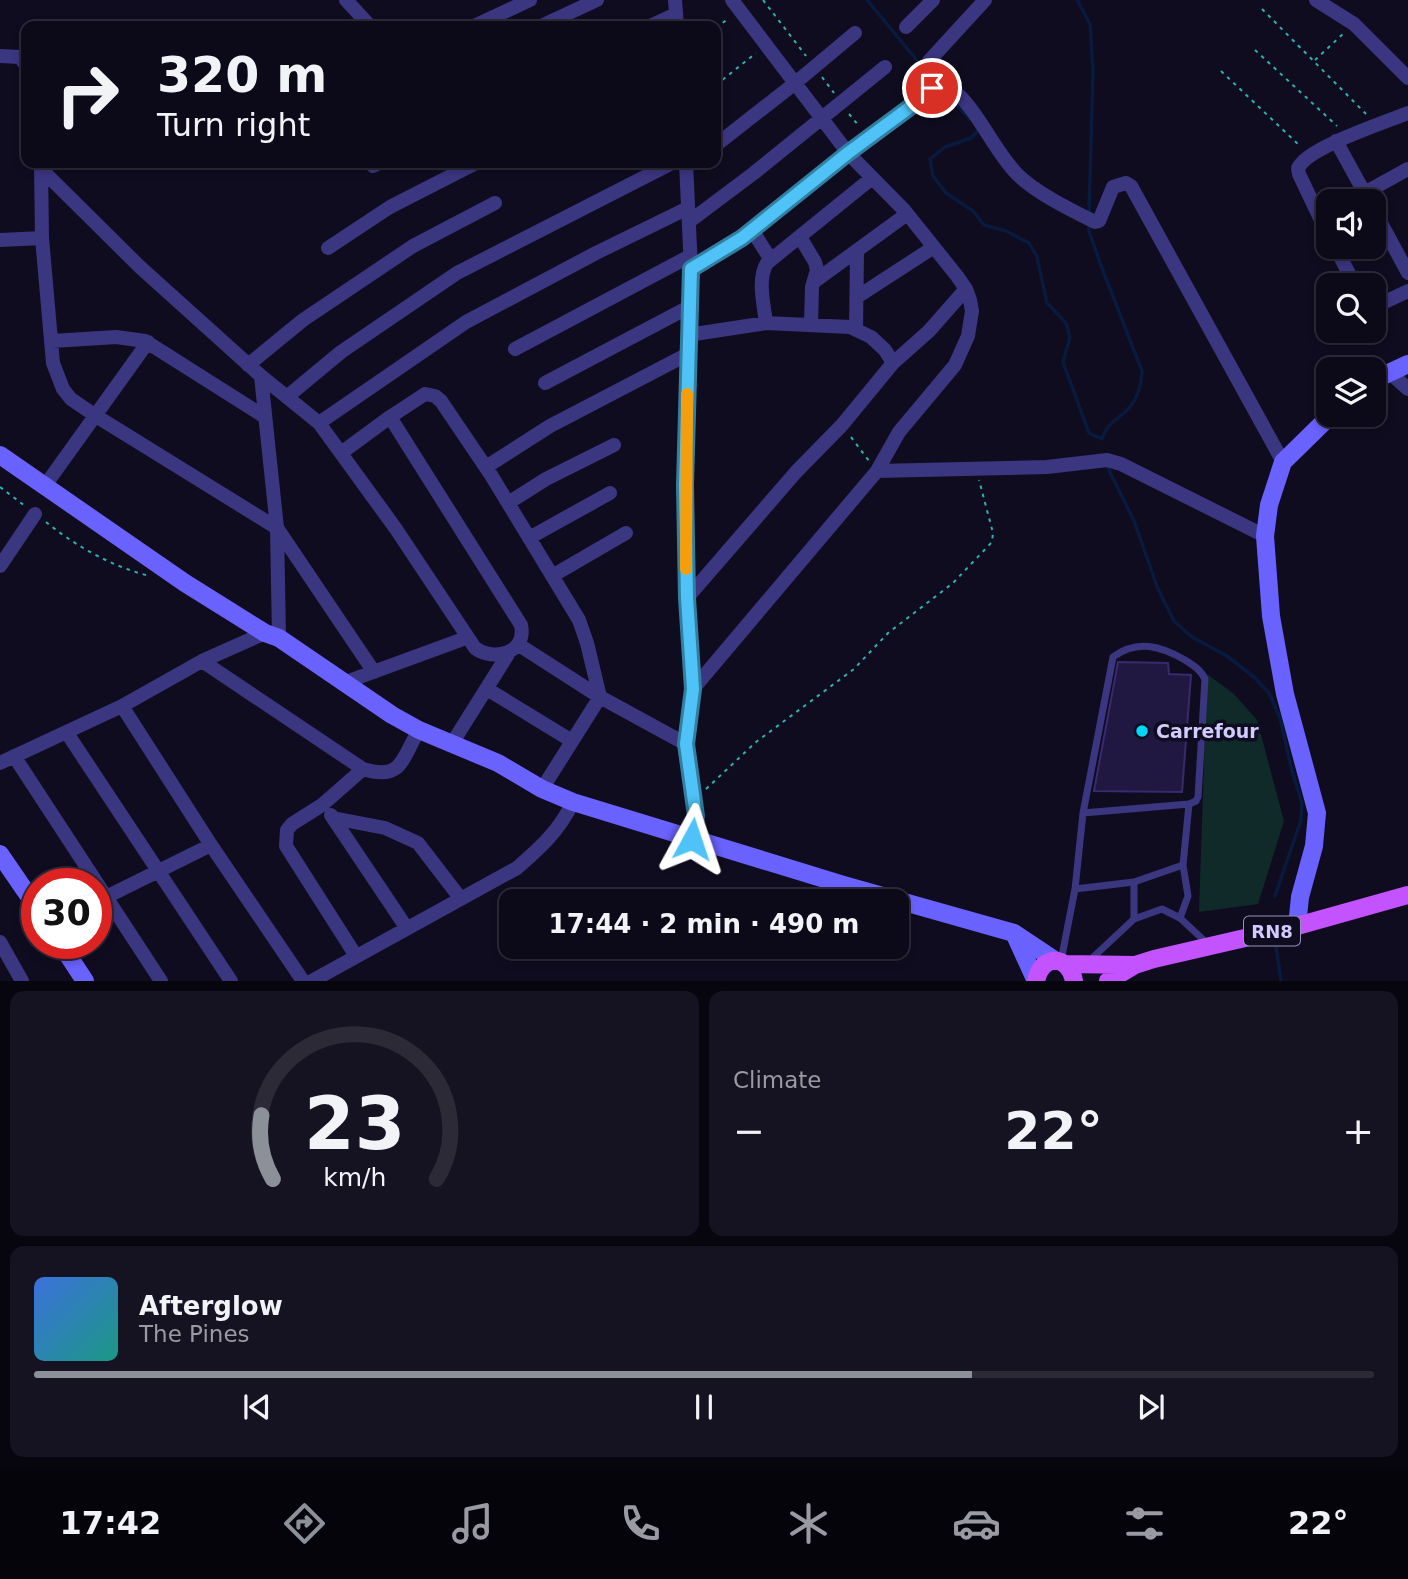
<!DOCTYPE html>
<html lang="en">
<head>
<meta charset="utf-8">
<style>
  :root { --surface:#0c0918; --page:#151221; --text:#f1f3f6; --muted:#9a9aa2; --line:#2c2a37; --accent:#8c9099 }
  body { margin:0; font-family:"DejaVu Sans",sans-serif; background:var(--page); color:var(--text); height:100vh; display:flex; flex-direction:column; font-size:26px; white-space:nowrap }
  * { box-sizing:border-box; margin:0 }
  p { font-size:23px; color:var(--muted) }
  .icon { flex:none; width:38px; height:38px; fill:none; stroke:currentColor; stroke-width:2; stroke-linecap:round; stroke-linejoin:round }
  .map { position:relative; height:981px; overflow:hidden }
  .sheet { display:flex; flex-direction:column; gap:10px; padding:10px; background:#07050d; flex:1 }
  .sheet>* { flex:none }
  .hud { position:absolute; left:21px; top:21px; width:700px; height:147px; border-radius:14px; box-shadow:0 4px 10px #0003,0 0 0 2px var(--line); background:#0c0918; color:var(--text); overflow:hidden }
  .fabs { position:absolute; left:1316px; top:189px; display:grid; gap:14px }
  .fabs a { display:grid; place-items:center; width:70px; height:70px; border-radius:14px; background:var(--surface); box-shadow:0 4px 10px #0003,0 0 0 2px var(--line); font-size:35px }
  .speed { position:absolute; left:21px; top:868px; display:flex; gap:14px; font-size:35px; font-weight:700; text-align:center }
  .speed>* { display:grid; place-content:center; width:91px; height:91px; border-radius:50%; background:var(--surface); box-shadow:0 4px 10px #0003,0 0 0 2px var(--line); line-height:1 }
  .speed .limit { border:10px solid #d22; background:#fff; color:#111 }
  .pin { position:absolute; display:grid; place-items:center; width:60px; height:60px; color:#fff; margin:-30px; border:4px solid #fff; border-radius:50%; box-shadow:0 2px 7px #0007 }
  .me { position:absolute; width:77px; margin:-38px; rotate:5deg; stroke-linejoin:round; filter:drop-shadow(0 0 5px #0008) }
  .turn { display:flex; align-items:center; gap:24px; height:147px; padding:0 21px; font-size:32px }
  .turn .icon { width:91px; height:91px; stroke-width:2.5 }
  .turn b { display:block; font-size:49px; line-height:60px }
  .big { font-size:52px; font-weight:700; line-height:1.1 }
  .sheet .widget { flex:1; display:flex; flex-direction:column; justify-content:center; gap:10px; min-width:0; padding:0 24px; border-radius:14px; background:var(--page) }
  .sheet .dial { align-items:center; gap:0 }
  .dial svg { height:182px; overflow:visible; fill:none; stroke:var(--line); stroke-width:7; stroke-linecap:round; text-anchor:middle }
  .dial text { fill:var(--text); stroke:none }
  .song { display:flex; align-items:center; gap:21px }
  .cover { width:84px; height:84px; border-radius:10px; background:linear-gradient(135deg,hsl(220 70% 55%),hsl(170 70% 35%)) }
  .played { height:7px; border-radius:4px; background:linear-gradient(90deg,var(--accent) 70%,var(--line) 70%) }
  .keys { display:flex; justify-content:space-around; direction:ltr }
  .heat { display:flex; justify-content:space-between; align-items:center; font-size:38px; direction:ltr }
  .sheet .tiles { flex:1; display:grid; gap:10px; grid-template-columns:1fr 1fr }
  .widget:last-child { grid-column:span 2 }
  .trip { position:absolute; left:499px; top:889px; width:410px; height:70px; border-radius:14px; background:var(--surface); box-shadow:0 4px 10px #0003,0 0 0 2px var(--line); font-weight:700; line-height:70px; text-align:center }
  .tab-bar { display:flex; height:112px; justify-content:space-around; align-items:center; background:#05040a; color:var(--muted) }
  .tab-bar .icon { width:49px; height:49px }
  .tab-bar .selected { color:var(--accent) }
  .tab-bar b { font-size:32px; color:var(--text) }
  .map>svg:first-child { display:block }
</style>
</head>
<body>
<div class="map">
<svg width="1408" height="981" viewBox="0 0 1408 981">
  <rect width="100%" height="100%" fill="#100c20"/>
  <path fill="#0f2a29" d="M1207,674L1234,694L1257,720L1284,821L1258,904L1199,912Z"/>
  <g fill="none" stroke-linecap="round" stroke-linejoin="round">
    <path stroke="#081a3d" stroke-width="3.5" d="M867,0L934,81
      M1077,0L1090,24L1093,70L1089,215
      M939,87L970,119
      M977,128L978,131L971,138L945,147L930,159L933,176L946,193L973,211L984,225L1006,231L1029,243L1037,257L1047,303L1066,323L1070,337L1063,362L1089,433L1102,439C1106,424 1117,420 1128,409C1138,398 1141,386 1142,371L1100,263L1089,231V223
      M1106,464L1134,521L1158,589L1174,621L1192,637L1227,656L1254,677L1269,693L1280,718L1292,771L1302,803L1301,820L1275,896
      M1275,940L1281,981"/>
  </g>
  <path fill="#211841" stroke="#39296d" stroke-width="2" d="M1118,662L1168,663L1169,674L1191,675L1182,792L1094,791Z"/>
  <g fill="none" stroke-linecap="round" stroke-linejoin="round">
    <path stroke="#2bb3ae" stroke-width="2" stroke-dasharray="3.5 5" stroke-linecap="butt" d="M763,0L806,56
      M1262,9L1366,114
      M716,28L729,18
      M1255,50L1337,126
      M1315,60L1344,33
      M1221,71L1300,146
      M822,77L834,93
      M716,85L756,53
      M849,114L859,126
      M851,437L869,461
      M0,487L25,506
      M46,522C74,545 111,566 146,575
      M706,789L756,742L854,669L888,633L953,583L992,542L993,533L979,480"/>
    <path stroke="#3b3680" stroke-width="7" d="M1075,889L1134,882L1183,865
      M1180,918L1188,896L1183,865L1189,804
      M1134,919V882
      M1061,961L1075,889L1083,813L1189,804L1196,801L1198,797L1205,679C1201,670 1193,665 1185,660C1161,646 1137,639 1113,657L1083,813
      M1088,962L1134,919L1162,909L1180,918L1209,945"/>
    <path stroke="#3b3680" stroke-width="14" d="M346,0L370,26
      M675,0L677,26
      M1316,0L1354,24L1408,78
      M474,26L530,0
      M541,26L597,0
      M650,26L676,14
      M906,27L933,0
      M0,56L20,57L26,65
      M929,61L985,0
      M1336,141L1369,201
      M716,145L794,84L855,33
      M686,163L691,269L685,485L687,598L693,689L686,744L695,799L696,816L692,839
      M41,164L42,238L53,363L63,389L71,399L96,416L277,528L374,672
      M373,166L379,163
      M41,169L140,267L261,376L319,423L396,529L475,648C494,662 527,653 521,625L390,417L341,453
      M1350,201L1408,169
      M1374,210L1408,273
      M690,221L754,173L885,67
      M752,230L771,260
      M1328,235L1299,174C1298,168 1297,168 1301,164C1314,146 1385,122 1408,113
      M800,237L815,262L817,270L812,287L811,325
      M0,240L42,238
      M1335,247L1355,285
      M328,248L390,207L476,163
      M691,269L742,238L848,153L921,99L938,82H943C977,104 990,146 1017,174C1036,193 1071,210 1095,222L1099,221L1113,187L1126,183L1131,186L1283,462
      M815,281L907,214
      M857,297L934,247
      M1374,307L1408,291
      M766,323C764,305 757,279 767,263L872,178
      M856,330L857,252
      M52,341L116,337L145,341L265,417
      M515,349L690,256
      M893,363L929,331L966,289
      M248,365L303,320L413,246L495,203
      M1389,372L1408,389
      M261,376L277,528L279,638
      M545,383L689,307
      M288,396L341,352L457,273L672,163
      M390,417L425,394L435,396L441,401L491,475L579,620L587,643L600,697L686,744
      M319,423L466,322L596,253L688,208
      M486,467L550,426L688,354
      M877,471L1047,467L1107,460L1121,464L1265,536
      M44,487L148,342
      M508,503L546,479L614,445
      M529,538L610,493
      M0,566L35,514
      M552,576L626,533
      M687,598L796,472L842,425L893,363L885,350L871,337L850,327L766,323L688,335
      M519,645L600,697L542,789
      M202,661L363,769C402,781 401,760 419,730
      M346,682L466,638
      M487,689L572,741
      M693,689L877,471L899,432L955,365L968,336L972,311L970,300L966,289L957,276L905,211L848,153L732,0
      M122,706L211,845L303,981
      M67,733L231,981
      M451,745L510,651
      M14,756L161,981
      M0,763L122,706L202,661L265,633
      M331,815L406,927
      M333,818L385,828L418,843L461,899
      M96,902L211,845
      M0,942L22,981
      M356,956L286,846L287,830L292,824L322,805L363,769
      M312,981L517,868C541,847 559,831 573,802"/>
    <path stroke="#6a62ff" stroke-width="18" d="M1374,380L1408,364
      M0,455L185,583L265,633L279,638L392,715L419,730L498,763L542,789L573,802L844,885L1014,933L1056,961
      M0,854L37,908
      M1297,926L1300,897L1314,846L1317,813L1285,694L1271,616L1265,536L1269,505L1283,462L1331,415
      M1014,933L1035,979
      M60,943L85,981"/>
    <path stroke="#c352ff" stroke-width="18" d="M1066,964L1135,965
      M1036,981C1041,954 1069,954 1074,981
      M1108,981L1135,965L1154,959L1297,926L1408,895"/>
  </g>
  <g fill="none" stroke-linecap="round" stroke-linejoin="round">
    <g stroke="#337fa1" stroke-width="18">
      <path id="route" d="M692,839L696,816L686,744L693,689L687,598L685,485L691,269L742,238L848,153L921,99L932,88"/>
    </g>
    <use href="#route" stroke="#4fc3f7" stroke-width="12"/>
    <path stroke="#f59e0b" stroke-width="12" d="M686,569L687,394"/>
  </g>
  <circle fill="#00d6f6" stroke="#100c20" stroke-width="2.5" cx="1142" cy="731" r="7"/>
  <g text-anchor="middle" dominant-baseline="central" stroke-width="7" stroke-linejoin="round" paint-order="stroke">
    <rect fill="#100c20" stroke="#9892bc" stroke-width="2" x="1244" y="916.5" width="56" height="29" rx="5"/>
    <g font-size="18" font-weight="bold" fill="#d2cbff">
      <text x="1272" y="931">RN8</text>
    </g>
    <g font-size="19" font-weight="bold" fill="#d2cbff" stroke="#100c20" text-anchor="start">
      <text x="1156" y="731">Carrefour</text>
    </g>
  </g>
</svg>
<div class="fabs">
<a><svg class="icon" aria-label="sound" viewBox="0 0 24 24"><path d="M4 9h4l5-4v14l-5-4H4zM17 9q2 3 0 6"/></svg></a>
<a><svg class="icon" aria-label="search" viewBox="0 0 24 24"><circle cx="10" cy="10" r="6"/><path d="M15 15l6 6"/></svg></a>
<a><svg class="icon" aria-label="layers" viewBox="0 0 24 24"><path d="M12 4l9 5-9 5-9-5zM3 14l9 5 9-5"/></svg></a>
</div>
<div class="speed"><div class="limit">30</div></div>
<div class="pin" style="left:932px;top:88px;background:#d93025"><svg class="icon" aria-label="arrive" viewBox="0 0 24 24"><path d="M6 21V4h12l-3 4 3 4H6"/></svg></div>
<svg class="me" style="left:692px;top:839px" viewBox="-20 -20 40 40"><path d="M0-17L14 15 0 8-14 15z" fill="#4fc3f7" stroke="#fff" stroke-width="4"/></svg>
<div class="trip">17:44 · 2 min · 490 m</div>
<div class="hud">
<div class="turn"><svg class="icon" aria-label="right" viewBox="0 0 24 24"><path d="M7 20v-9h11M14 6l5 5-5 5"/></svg><div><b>320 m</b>Turn right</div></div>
</div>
</div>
<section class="sheet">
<div class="tiles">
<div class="widget dial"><svg viewBox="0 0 100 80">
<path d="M14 69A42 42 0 1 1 86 69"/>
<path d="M14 69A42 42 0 0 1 9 41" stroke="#8c9099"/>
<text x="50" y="56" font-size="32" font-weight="700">23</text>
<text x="50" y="72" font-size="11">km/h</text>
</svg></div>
<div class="widget"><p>Climate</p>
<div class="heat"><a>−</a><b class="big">22°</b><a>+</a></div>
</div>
<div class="widget">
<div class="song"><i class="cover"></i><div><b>Afterglow</b><p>The Pines</p></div></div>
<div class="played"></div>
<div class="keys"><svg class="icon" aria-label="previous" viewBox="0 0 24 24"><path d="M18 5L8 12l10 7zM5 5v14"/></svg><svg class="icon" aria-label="pause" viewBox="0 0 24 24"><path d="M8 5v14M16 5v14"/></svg><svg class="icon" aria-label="next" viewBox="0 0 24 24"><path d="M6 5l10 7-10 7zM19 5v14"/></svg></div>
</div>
</div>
</section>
<nav class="tab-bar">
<b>17:42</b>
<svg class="icon selected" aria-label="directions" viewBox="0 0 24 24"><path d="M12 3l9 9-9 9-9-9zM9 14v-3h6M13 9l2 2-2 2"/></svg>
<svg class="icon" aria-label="music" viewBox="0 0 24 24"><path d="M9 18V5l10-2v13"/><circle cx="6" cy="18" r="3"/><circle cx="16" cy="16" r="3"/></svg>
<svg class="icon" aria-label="phone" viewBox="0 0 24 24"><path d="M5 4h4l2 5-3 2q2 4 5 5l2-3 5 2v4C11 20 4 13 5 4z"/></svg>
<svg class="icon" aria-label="climate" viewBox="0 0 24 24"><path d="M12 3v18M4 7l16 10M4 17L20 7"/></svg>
<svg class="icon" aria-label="car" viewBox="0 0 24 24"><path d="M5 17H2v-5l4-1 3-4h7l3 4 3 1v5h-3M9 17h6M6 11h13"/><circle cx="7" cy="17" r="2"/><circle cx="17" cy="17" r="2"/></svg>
<svg class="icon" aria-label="filters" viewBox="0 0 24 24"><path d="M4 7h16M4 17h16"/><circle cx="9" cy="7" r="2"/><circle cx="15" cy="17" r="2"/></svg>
<b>22°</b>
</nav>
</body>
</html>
